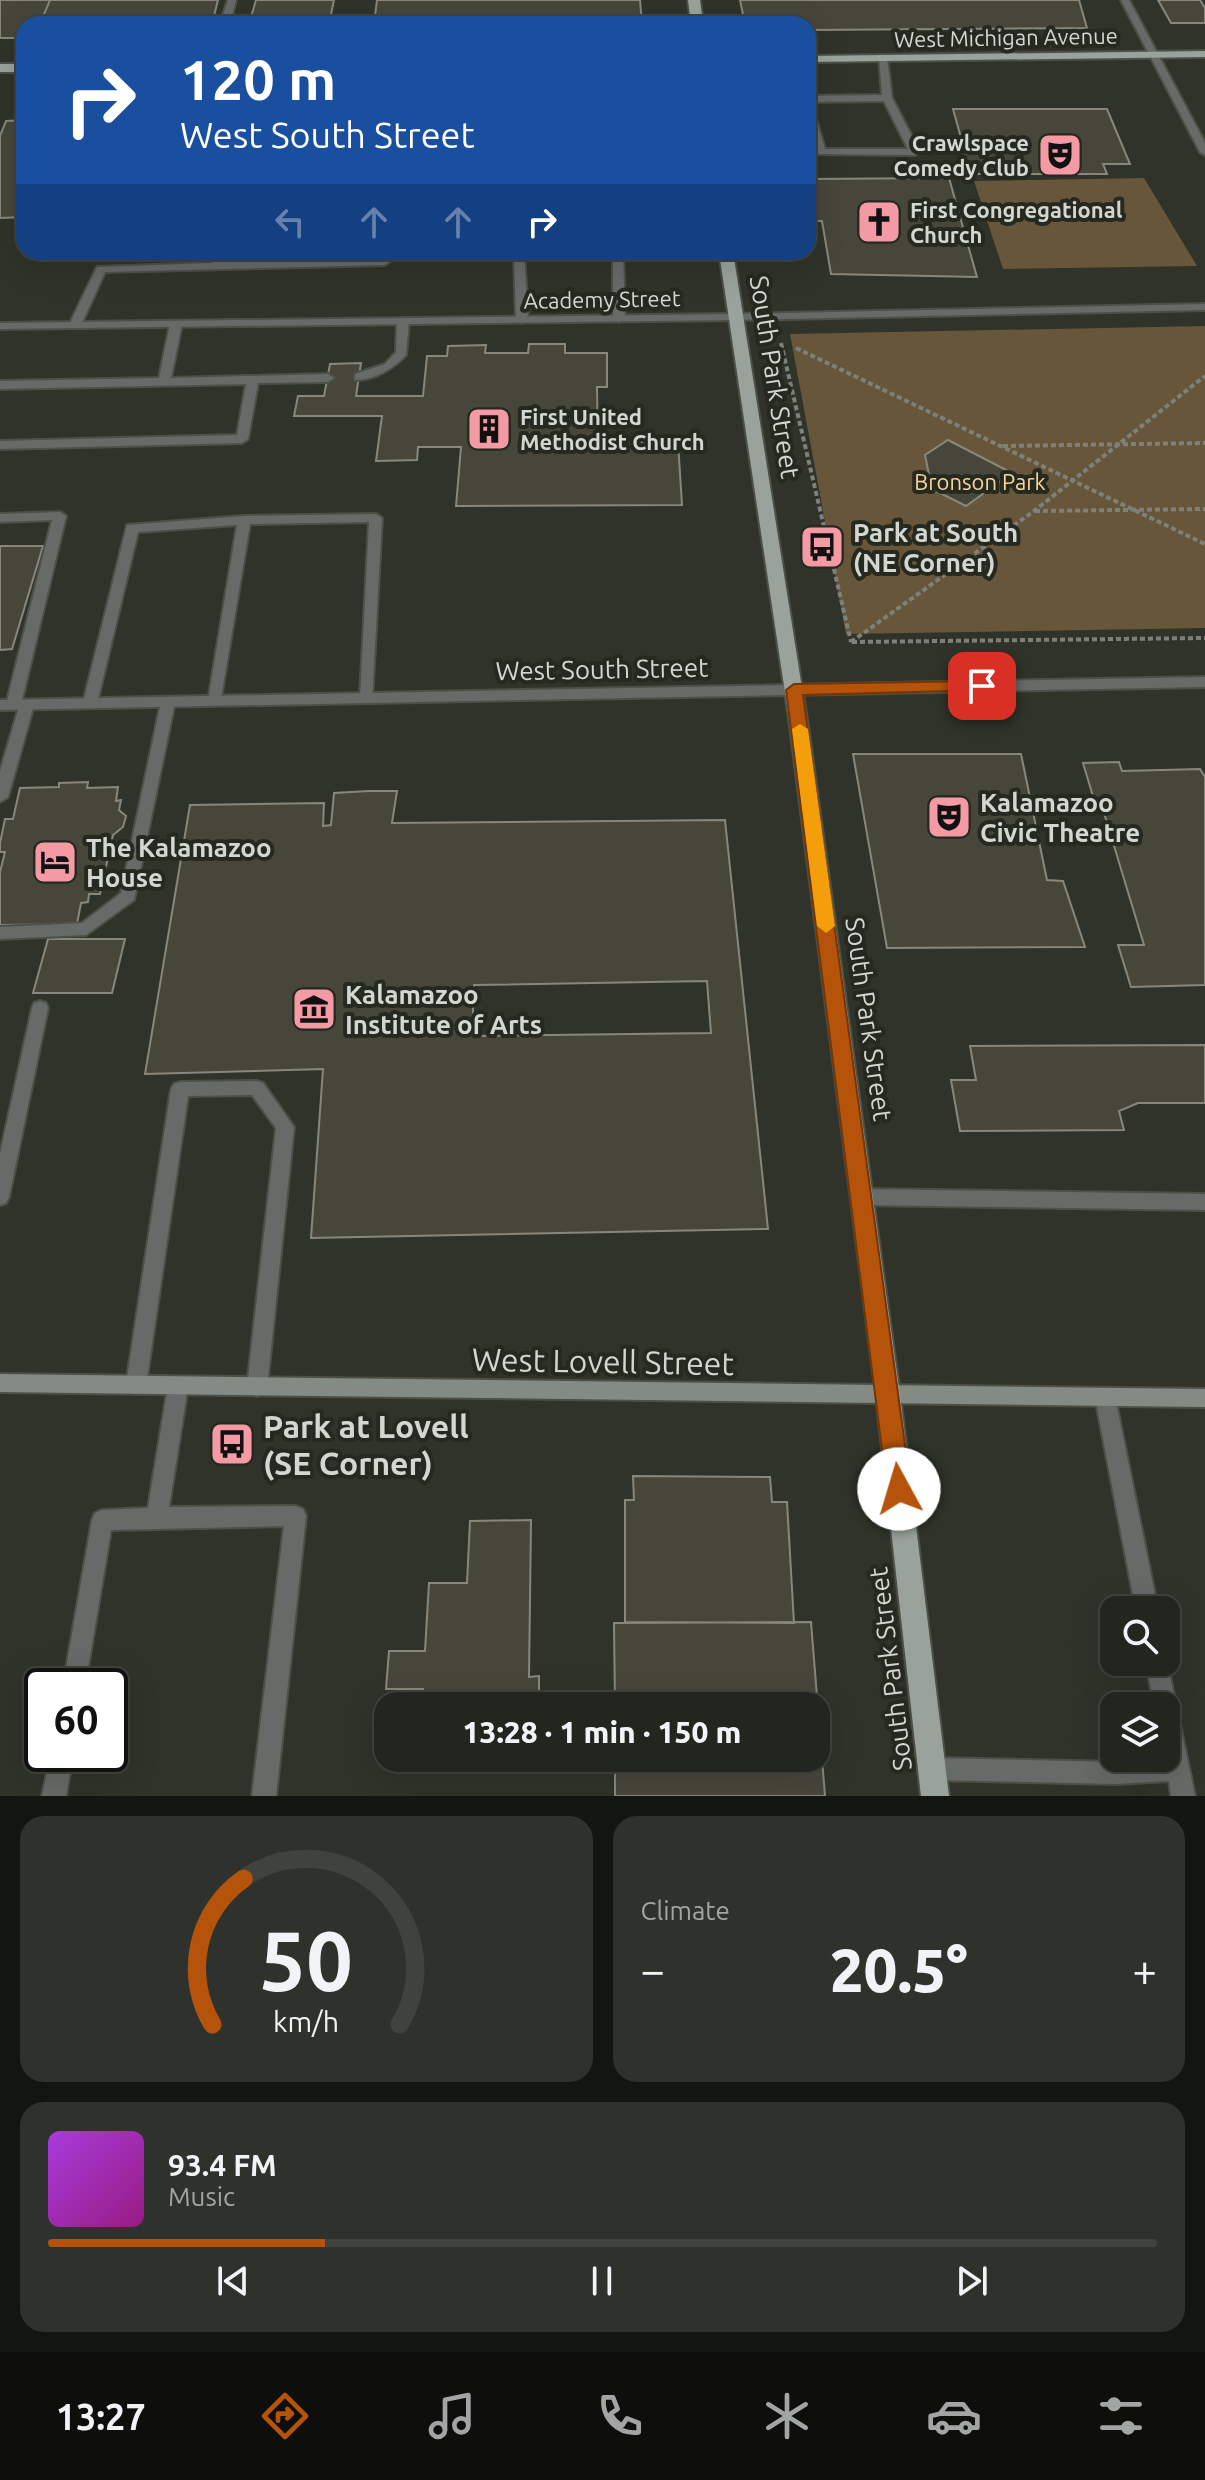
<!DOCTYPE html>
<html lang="en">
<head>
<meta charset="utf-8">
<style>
  :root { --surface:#23261f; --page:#2f322c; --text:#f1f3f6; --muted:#a3a5a4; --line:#40433d; --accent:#b45309 }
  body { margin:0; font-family:Ubuntu,sans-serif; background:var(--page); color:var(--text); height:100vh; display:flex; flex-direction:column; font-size:30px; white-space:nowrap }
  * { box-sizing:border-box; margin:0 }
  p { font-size:26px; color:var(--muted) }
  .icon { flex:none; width:44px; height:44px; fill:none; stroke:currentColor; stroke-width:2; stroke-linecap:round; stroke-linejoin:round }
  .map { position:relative; height:1796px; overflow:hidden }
  .details { display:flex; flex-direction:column; gap:20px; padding:20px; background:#131511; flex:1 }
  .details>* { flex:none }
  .hud { position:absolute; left:16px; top:16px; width:800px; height:244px; border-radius:24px; box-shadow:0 8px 32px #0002,0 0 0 2px var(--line); background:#1a4fa0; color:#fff; overflow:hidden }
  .fabs { position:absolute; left:1100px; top:1596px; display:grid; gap:16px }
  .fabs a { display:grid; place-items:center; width:80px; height:80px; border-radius:16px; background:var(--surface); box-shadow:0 8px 32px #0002,0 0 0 2px var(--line); font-size:40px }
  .speed { position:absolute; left:24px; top:1668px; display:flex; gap:16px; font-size:40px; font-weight:700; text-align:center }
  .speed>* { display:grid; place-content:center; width:104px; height:104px; border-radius:50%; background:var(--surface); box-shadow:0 8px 32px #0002,0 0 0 2px var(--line); line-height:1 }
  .speed .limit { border:4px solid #111; border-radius:12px; background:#fff; color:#111 }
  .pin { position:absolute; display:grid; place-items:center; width:68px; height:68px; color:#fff; margin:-34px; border-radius:16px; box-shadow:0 4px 12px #0006 }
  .me { position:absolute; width:88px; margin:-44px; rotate:354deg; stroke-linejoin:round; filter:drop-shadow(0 0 6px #0008) }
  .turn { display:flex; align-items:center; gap:28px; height:168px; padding:0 32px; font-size:36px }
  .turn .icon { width:104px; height:104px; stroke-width:2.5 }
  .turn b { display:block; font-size:56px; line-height:68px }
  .lanes { display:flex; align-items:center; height:76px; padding:0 32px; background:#0003; justify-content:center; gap:40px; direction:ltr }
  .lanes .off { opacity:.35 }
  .big { font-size:60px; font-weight:800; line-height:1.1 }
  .details .widget { flex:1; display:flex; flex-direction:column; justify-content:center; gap:12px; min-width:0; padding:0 28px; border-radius:24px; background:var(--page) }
  .details .dial { align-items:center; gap:0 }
  .dial svg { height:208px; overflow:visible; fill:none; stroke:var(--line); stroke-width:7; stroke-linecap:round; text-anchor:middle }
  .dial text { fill:var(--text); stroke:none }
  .song { display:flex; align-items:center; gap:24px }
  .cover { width:96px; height:96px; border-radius:12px; background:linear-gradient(135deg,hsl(280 70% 55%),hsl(310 70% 35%)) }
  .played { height:8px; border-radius:4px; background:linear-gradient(90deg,var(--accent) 25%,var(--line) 25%) }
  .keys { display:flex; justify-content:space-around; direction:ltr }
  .heat { display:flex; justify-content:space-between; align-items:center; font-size:44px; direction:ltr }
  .details .tiles { flex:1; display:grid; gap:20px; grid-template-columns:1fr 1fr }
  .widget:last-child { grid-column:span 2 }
  .trip { position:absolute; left:374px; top:1692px; width:456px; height:80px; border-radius:24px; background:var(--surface); box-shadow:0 8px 32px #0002,0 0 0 2px var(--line); font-weight:800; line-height:80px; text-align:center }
  .tab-bar { display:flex; height:128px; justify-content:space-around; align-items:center; background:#0e0f0c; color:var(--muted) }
  .tab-bar .icon { width:56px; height:56px }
  .tab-bar .current { color:var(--accent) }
  .tab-bar b { font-size:36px; color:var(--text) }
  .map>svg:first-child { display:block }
</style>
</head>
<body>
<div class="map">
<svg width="1205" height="1796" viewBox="0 0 1205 1796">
  <rect width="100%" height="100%" fill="#2f3329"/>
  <path fill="#67563a" d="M1144,178L1197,266L1003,269L974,181Z
    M1205,326V628L846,634L790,334Z"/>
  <path fill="#47463b" stroke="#88877b" stroke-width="2" fill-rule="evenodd" d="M0,0H50L40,24H24V38H0Z
    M50,0H218L212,24H40Z
    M256,0H334L329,24H249Z
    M377,0H640L642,24H374Z
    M740,0H1079L1087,28L808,30V24H745Z
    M1158,0H1200L1205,8V23H1171Z
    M953,109H1107L1130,164H1103L1107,174H971Z
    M24,120V217L0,218V136L6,121Z
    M949,178L977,277L831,274L822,221H808V179Z
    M529,344H565V353H607V387H597L598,442H678L682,505L456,506L461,447H418L417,460L376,461L382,416H294L298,396H324L330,364L361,363L356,396H423L427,356H447L448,346L486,345L485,353H528Z
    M948,440L1012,473L966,506L932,489L925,455Z
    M0,546H43L12,649L0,650Z
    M853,754H1021L1047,880L1063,881L1085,947L887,948Z
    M1119,762L1122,771L1200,769L1205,777V985L1131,987L1118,945H1144L1101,803H1095L1083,763Z
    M88,782L87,788L118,787L116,801L121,800L119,810L126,816L123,827L113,835L100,894H89L88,902L81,903L77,924L0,925V872L5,852H0V843L5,819H13L20,788L59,787V783Z
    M369,791H397L392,823L725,820L768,1229L311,1238L323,1069L145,1074L190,805L324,803L323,826L331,825L334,793ZM707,981L711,1033L472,1036L474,985Z
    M48,939H125L112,993H33Z
    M1205,1045V1103H1138L1119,1111L1124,1130L960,1131L951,1080H976L970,1046Z
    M633,1476L770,1477L772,1502H787L794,1623L625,1622V1500H634Z
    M531,1520L529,1677L539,1676V1706H422L423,1689H386L389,1651H425L429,1583H467L470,1521Z
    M811,1622L825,1796H615V1758H816V1706H615L614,1623Z"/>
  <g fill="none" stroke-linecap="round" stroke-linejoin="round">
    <g stroke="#4d5047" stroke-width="4">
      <path id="lane" d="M228,0H236L230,24H220Z
        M879,56L887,58L892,98L920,152L915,155L817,154L808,125V106L813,109L825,149H908L884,101L808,102V96L882,95Z
        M228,252H241L227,262L379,259L380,252H390L389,262L384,265L105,272L81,325L75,328L69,325L97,267L211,263Z
        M514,252H524L528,320L522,323L516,320Z
        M613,252H623L625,319L619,322L613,319Z
        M403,318L409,321L406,355C393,369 374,380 355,380V374L385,364L396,352L397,321Z
        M176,321L182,324L171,378L328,374L334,378L328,382L258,383L248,439L242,443L0,449V441L237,435L246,384L0,389V381L159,378L170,324Z
        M60,512L66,516L21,704L27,700L34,705L8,797L0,802V771L19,707L13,710L6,705L52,520L0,522V514Z
        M376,514L382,518L372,701H362L360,698L369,522L250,524L220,704H210L208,701L237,525L138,532L97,703L90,708L85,706L83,703L127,525L244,516Z
        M168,697L175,702L134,900L86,935L0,939V927L82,923L121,893L161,702Z
        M40,1001L46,1003L48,1008L9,1197L6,1203L0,1205V1154L32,1008L34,1003Z
        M257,1081L263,1083L294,1127L267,1387L264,1394L257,1396L250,1394L247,1387L276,1128L252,1095L188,1096L146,1385L143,1392L136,1394L129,1392L126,1385L171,1089L174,1084L180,1082Z
        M862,1189L1205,1194V1210L862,1205L856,1203L853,1197L856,1191Z
        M178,1377L185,1379L188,1386L169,1507L296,1506L303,1509L306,1516L276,1796H252L284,1526L111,1530L85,1686H63L92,1520L95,1513L102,1510L148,1508L168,1386L171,1379Z
        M1105,1388L1112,1390L1115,1397L1158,1610H1136L1095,1397L1098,1390Z
        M1166,1657L1195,1796H1171L1169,1781L1116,1784L932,1780L924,1777L921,1769L924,1761L932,1758L1116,1762L1166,1758V1706H1154L1146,1662H1166Z
        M51,1754H73L66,1796H42Z"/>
    </g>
    <g stroke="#4d5047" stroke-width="4">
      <path id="street" d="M1121,0H1129L1205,143V155L1200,152Z
        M1205,304V310L734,320L0,329V323L734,314Z
        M1205,677V687L0,710V700Z"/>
    </g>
    <g stroke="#4d5047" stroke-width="4">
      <path id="secondary" d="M0,1374L1205,1389V1407L0,1392Z"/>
    </g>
    <g stroke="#4d5047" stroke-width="4">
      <path id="primary" d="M688,0H700L703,24H691Z
        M1205,51V57L808,62V56Z
        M0,64H24V72H0Z
        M719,252H733L808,726L900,1395L949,1796H921L876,1395L790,726Z"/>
    </g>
    <path stroke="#7e8179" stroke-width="4" stroke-dasharray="5 3" stroke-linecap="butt" d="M781,343L851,642
      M796,348L1205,544
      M1003,446L1205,443
      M1035,511L1205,509
      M851,642L1034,511L1205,376
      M852,642L1205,638"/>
    <use href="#lane" fill="#666b67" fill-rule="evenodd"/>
    <use href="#street" fill="#666b67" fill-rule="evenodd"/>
    <use href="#secondary" fill="#848b84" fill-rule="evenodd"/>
    <use href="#primary" fill="#9aa39b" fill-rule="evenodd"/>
  </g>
  <path fill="#b45309" stroke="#753606" stroke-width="2" d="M982,681L990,686L988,690L803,695L911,1489L907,1497L899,1500L891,1497L887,1489L786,690L794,684Z"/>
  <path fill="#f59e0b" d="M800,724L808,729L835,926L826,933L817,926L792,729Z"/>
  <defs>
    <g id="theatre-square" transform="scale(2.3)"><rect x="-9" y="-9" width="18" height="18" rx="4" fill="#f49aa4" stroke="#25291f"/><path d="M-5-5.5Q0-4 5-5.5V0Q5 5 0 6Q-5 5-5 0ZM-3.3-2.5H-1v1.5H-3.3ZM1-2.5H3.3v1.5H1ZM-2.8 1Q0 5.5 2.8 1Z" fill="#111"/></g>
    <g id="church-square" transform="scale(2.3)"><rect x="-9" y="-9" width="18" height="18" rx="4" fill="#f49aa4" stroke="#25291f"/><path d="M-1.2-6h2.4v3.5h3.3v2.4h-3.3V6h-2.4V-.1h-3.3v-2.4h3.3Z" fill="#111"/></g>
    <g id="building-square" transform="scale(2.3)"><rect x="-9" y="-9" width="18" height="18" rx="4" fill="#f49aa4" stroke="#25291f"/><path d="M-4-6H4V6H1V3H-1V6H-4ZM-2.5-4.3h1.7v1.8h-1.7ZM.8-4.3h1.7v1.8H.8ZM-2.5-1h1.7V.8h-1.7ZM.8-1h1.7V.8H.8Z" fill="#111"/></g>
    <g id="bus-square" transform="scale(2.3)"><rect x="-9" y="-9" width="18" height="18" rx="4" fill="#f49aa4" stroke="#25291f"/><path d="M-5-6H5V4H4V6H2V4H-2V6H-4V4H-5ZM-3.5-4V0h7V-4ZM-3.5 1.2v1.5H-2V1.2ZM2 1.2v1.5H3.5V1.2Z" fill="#111"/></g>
    <g id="hotel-square" transform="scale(2.3)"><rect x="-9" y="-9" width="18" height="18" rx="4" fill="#f49aa4" stroke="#25291f"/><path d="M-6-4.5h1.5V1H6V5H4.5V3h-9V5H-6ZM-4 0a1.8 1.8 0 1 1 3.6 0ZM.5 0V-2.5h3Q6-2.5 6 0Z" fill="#111"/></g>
    <g id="museum-square" transform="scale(2.3)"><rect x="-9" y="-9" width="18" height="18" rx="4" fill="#f49aa4" stroke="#25291f"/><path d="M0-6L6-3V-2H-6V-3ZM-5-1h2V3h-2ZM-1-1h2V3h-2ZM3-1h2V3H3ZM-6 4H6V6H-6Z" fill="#111"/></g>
  </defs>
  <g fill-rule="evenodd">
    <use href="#theatre-square" x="1060" y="155"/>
    <use href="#church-square" x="879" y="222"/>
    <use href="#building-square" x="489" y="429"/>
    <use href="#bus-square" x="822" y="547"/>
    <use href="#theatre-square" x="949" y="817"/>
    <use href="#hotel-square" x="55" y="862"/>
    <use href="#museum-square" x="314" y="1009"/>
    <use href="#bus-square" x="232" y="1444"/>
  </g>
  <g text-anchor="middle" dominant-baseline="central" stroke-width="8" stroke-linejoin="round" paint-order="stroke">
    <g font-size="22" fill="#d4d6d0" stroke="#25291f">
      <text transform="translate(1006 37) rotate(-1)">West Michigan Avenue</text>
      <text transform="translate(602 299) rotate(-1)">Academy Street</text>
    </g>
    <g font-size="22" font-weight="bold" fill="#d4d6d0" stroke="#25291f" text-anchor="start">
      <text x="1029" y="142" text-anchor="end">Crawlspace<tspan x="1029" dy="25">Comedy Club</tspan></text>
      <text x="910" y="209">First Congregational<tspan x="910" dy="25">Church</tspan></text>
      <text x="520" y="416">First United<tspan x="520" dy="25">Methodist Church</tspan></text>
    </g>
    <g font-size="22" fill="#f8d599" stroke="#25291f">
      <text x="980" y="481">Bronson Park</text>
    </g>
    <g font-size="26" fill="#d4d6d0" stroke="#25291f">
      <text transform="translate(775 377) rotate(81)">South Park Street</text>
      <text transform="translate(602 669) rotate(-1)">West South Street</text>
      <text transform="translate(869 1019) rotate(82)">South Park Street</text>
      <text transform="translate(890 1669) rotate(-97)">South Park Street</text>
    </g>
    <g font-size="26" font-weight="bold" fill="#d4d6d0" stroke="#25291f" text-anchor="start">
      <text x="853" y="532">Park at South<tspan x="853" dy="30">(NE Corner)</tspan></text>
      <text x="980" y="802">Kalamazoo<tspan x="980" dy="30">Civic Theatre</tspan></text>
      <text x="86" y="847">The Kalamazoo<tspan x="86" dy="30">House</tspan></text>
      <text x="345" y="994">Kalamazoo<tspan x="345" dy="30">Institute of Arts</tspan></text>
    </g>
    <g font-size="32" fill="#d4d6d0" stroke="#25291f">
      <text transform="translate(603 1361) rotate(1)">West Lovell Street</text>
    </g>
    <g font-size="32" font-weight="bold" fill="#d4d6d0" stroke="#25291f" text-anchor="start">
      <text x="263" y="1426">Park at Lovell<tspan x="263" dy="37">(SE Corner)</tspan></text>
    </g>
  </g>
</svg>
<div class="fabs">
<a><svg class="icon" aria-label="search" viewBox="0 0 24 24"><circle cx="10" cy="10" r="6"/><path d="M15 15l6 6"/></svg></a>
<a><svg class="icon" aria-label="layers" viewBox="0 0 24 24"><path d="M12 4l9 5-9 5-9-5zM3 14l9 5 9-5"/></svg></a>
</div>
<div class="speed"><div class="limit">60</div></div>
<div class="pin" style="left:982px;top:686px;background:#d93025"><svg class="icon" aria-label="arrive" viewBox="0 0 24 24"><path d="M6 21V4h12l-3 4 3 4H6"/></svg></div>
<svg class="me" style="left:899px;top:1489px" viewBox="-20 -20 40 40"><circle r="19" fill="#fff"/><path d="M0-13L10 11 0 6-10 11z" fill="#b45309"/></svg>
<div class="trip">13:28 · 1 min · 150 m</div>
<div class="hud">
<div class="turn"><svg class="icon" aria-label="right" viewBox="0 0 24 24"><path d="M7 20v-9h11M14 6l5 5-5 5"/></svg><div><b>120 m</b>West South Street</div></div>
<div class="lanes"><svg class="icon off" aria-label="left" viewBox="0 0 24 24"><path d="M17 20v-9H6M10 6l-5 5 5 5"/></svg><svg class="icon off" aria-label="ahead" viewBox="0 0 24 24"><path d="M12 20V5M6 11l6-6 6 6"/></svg><svg class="icon off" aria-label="ahead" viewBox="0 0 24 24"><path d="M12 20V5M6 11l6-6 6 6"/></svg><svg class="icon" aria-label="right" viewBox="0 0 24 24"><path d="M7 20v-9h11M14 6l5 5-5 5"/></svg></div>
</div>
</div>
<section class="details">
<div class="tiles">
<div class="widget dial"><svg viewBox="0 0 100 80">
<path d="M14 69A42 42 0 1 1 86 69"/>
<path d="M14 69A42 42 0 0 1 26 13" stroke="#b45309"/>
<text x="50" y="56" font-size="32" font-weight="700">50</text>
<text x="50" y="72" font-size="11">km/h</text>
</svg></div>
<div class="widget"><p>Climate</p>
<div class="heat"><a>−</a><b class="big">20.5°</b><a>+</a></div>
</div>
<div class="widget">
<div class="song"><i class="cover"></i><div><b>93.4 FM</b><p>Music</p></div></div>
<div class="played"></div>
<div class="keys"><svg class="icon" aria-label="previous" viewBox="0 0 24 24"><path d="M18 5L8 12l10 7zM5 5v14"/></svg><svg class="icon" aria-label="pause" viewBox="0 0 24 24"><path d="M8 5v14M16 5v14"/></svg><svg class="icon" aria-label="next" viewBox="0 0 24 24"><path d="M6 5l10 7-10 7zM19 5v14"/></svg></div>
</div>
</div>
</section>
<nav class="tab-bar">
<b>13:27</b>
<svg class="icon current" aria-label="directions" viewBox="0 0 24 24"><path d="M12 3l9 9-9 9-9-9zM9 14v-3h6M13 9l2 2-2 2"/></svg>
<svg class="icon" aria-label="music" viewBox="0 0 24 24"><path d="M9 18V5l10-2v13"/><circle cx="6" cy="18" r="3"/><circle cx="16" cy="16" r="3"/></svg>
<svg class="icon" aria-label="phone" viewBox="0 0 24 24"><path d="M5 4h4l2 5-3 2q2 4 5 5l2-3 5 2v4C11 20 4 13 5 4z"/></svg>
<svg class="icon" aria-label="climate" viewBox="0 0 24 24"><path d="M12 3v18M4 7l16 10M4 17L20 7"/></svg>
<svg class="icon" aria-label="car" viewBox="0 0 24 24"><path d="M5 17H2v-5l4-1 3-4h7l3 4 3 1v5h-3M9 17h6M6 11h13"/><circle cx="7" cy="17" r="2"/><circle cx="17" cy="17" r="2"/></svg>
<svg class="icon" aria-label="filters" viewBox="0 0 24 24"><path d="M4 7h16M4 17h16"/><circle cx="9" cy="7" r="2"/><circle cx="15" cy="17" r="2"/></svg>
</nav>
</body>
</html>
